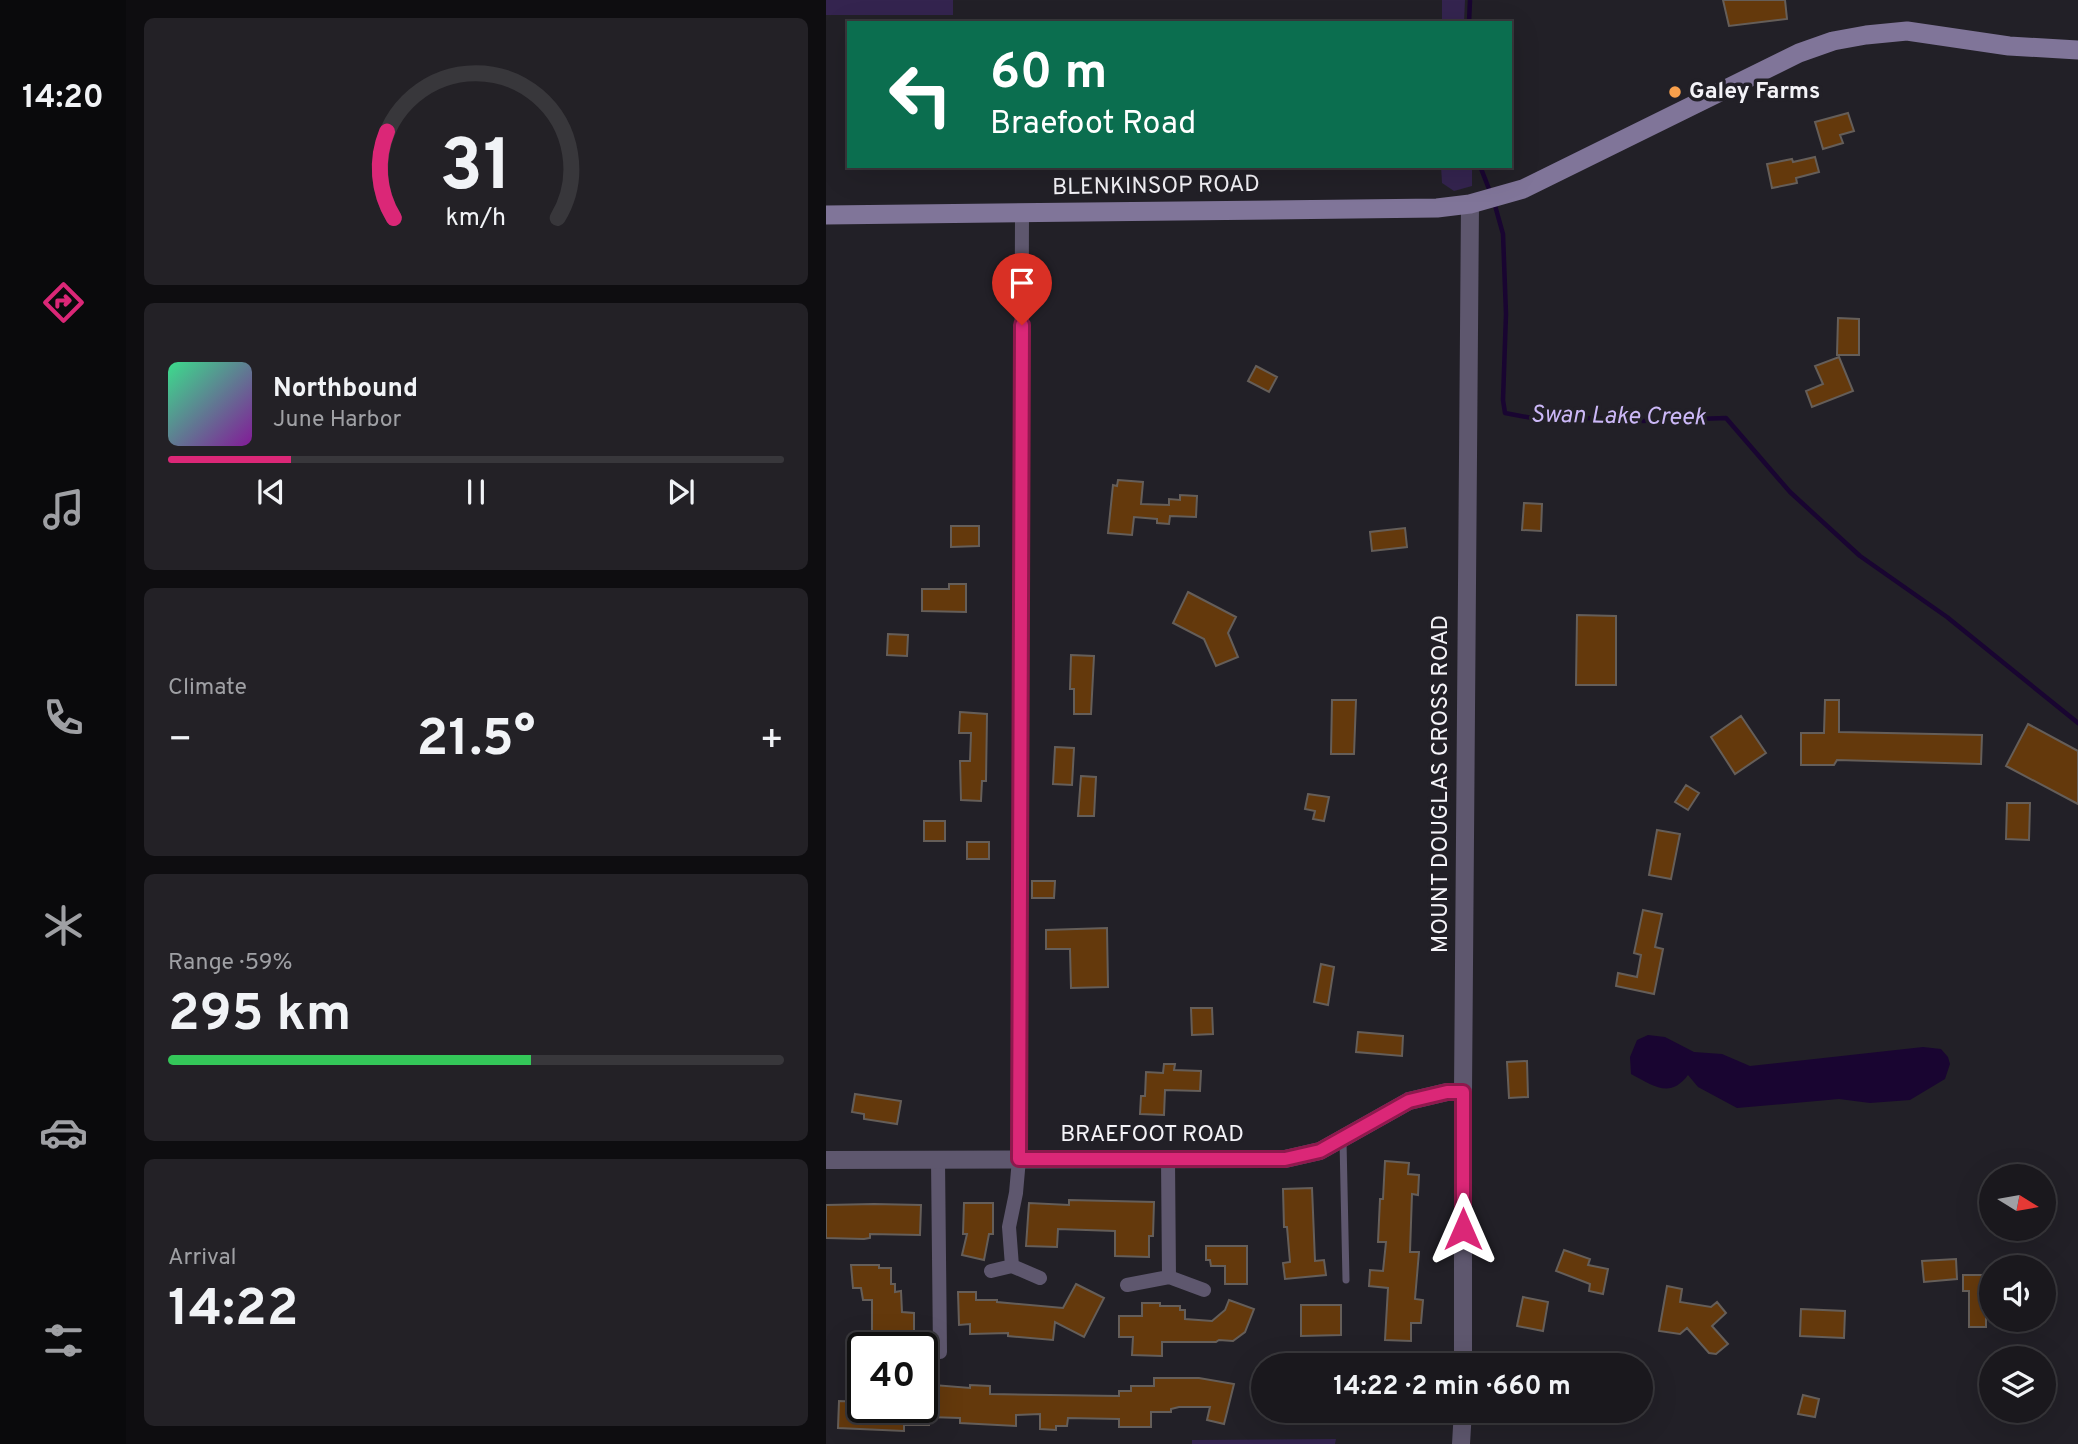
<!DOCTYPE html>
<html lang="en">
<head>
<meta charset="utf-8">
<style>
  :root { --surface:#1a181d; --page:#232126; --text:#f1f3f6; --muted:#9fa0a4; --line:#38373b; --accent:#db2777 }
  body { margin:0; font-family:Overpass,sans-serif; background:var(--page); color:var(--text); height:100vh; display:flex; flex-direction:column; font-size:26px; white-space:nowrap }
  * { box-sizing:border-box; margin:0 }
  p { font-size:23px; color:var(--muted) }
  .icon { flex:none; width:38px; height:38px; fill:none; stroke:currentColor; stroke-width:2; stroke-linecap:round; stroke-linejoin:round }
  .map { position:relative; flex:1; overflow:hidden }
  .panel { display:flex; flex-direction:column; gap:18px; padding:18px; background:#0e0d10; width:700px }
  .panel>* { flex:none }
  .top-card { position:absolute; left:21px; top:21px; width:665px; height:147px; border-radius:0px; box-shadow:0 7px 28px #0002,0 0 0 2px var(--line); background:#0b6e4f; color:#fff; overflow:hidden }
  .needle { width:46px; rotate:101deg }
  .fabs { position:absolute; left:1153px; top:1164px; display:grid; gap:14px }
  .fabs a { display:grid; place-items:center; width:77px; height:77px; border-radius:50%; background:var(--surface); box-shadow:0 7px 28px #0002,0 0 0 2px var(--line); font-size:35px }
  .speed { position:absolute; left:21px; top:1332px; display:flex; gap:14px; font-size:35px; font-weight:700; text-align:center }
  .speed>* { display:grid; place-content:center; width:91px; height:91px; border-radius:50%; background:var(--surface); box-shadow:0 7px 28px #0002,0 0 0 2px var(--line); line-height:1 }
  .speed .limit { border:4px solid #111; border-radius:10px; background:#fff; color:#111 }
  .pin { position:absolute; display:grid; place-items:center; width:60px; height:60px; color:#fff; margin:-72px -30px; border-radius:50% 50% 50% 0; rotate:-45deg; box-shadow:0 0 7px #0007 }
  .pin .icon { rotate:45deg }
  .me { position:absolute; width:77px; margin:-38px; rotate:0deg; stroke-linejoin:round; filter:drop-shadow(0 0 5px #0008) }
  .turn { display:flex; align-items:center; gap:24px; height:147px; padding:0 28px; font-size:32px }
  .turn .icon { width:91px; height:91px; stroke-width:2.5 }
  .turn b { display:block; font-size:49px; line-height:60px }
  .big { font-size:52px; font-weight:700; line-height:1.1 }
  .panel .widget { flex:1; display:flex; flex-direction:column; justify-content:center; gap:10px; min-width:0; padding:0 24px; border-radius:10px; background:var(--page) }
  .panel .dial { align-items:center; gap:0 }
  .dial svg { height:182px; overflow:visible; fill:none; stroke:var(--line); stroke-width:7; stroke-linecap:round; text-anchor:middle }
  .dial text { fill:var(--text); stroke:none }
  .song { display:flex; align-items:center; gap:21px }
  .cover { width:84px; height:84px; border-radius:10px; background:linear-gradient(135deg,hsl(150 70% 55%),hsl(290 70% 35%)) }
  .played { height:7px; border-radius:4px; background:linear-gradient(90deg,var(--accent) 20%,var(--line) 20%) }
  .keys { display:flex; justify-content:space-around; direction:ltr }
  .heat { display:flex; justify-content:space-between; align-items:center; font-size:38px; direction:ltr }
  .charge { height:10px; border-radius:5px; background:linear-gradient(90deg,#34c759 59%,var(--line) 0) }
  .trip { position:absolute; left:425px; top:1353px; width:402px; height:70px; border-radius:35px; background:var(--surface); box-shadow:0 7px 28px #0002,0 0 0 2px var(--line); font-weight:700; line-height:70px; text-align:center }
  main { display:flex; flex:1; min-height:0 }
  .menu { display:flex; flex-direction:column; width:126px; justify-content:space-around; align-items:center; background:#0a0a0c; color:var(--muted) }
  .menu .icon { width:49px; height:49px }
  .menu .on { color:var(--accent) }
  .menu b { font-size:32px; color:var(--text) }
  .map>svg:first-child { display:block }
</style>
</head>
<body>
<main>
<nav class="menu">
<b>14:20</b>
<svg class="icon on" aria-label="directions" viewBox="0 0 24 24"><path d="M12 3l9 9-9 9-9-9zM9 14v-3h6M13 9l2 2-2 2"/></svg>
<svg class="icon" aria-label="music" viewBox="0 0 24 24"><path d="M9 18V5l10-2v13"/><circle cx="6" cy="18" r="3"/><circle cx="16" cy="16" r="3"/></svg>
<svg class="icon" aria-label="phone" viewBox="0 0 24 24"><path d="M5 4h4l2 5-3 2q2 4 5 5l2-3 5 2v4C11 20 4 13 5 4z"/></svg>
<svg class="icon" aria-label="climate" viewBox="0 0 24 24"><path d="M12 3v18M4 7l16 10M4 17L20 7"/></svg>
<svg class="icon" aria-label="car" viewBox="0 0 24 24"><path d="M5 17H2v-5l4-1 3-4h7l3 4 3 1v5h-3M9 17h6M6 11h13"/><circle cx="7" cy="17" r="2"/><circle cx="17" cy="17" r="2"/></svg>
<svg class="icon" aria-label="filters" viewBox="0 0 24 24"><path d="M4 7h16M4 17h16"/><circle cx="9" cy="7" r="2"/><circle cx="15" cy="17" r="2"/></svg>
</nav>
<section class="panel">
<div class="widget dial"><svg viewBox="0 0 100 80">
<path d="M14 69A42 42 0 1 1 86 69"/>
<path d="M14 69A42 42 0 0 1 11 31" stroke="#db2777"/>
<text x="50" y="56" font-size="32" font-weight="700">31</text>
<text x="50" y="72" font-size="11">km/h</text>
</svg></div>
<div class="widget">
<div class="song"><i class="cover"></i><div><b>Northbound</b><p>June Harbor</p></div></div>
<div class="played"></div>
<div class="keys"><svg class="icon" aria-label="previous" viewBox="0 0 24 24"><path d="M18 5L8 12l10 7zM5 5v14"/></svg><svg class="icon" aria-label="pause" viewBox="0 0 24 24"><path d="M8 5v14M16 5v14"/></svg><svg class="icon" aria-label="next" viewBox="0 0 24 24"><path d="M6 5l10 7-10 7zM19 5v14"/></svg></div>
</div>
<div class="widget"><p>Climate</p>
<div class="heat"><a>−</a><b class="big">21.5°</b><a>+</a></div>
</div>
<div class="widget"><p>Range · 59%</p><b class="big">295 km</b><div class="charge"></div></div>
<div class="widget"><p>Arrival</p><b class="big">14:22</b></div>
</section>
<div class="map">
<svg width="1252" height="1444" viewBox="0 0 1252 1444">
  <rect width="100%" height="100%" fill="#222027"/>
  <path fill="#34244f" d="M0,0H127V15H0Z
    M616,0H639L638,23H616Z
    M615,166H646V186L628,191L616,183Z
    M510,1439L509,1444H366V1440Z"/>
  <path fill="#190531" d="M822,1035L839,1037L868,1052L896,1054L924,1066L1097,1047L1115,1049L1122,1057L1124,1064L1119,1079L1084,1100L1044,1103L1013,1099L911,1108L872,1087L862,1075C844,1099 828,1086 805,1074L804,1057L811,1040Z"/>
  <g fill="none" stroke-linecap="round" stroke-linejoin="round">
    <path stroke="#190531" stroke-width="4.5" d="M643,23L644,0
      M654,166L665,194
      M668,202L677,234L680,314L677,400L679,413L711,419L744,417L814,421L900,418L964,492L1034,556L1121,617L1252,723"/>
  </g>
  <path fill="#64390c" stroke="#655e59" stroke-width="2" d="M897,0H959L961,19L903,26Z
    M1022,113L1028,131L1014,135L1017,143L997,149L989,122Z
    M989,157L993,172L970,178L971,183L946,188L941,164L966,159L967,162Z
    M1012,318L1033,319V355H1011Z
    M1013,357L1027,391L986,407L980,391L997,384L989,366Z
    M430,366L451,377L443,392L422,381Z
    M292,480L317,482L315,504L343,505V499L354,500V495L371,496L370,517L344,516L343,524L331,523V519L308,517L306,535L282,533L287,485L291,486Z
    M698,503L716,504L715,531L696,530Z
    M125,526H153V546L125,547Z
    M579,528L581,547L546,551L544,532Z
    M123,584H140V612L96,611V589H123Z
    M362,592L410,617L402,633L412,657L390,666L378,639L347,623Z
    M751,615L790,616V685H750Z
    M62,634L82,635L81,656L61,655Z
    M245,655L268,656L265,714H248V689H244Z
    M506,700H530L528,754H505Z
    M999,700H1013V732L1156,735L1155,764L1011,760L1008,765H975V733H998Z
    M134,712L161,714L160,781H156L155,801L135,800L134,761H144L145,733H133Z
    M915,716L940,753L909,774L885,737Z
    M1202,724L1252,751V804L1180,766Z
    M229,747L248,748L246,785L227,784Z
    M255,776L270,777L268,816H252Z
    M860,785L873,793L862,810L849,802Z
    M482,794L503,797L498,821L487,819L489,811L479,809Z
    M1181,803H1204L1203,840L1180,839Z
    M98,821H119V841H98Z
    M831,830L854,834L845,879L823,875Z
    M141,842H163V859H141Z
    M206,881H229L228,898H206Z
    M817,910L836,914L829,947L837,949L828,994L790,986L792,973L811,977L815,955L808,953Z
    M281,928L282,987L245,988L244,949H220V930Z
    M495,964L508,967L502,1005L488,1002Z
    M365,1008H386L387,1034L366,1035Z
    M532,1032L577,1036L576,1056L530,1052Z
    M701,1061L702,1097L683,1098L681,1062Z
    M338,1064H349L348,1070L375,1071L374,1091L339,1090L338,1115L314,1114L315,1096H319L320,1072L337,1073Z
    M29,1094L75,1101L71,1124L38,1119V1114L26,1112Z
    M559,1161L583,1163L582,1174L593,1175L592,1195L586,1194L584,1252H593L589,1299L597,1300L595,1323H585V1341L559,1340L562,1288L543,1286L544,1270L557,1271L560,1242H552L554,1199H557Z
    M486,1188L489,1261L498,1260L500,1275L459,1279L457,1263L464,1262L461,1227H458L457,1189Z
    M243,1200L328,1202L327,1236H323V1257L289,1256V1231L232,1229L231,1247L200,1246L203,1203L243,1205Z
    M138,1203H167V1234H163L158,1260L136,1255L141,1234H137Z
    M48,1204L95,1205L94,1235L44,1234V1238L38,1239L0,1238V1205Z
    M380,1246H421V1284H399V1266H385L384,1260H380Z
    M738,1250L764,1259L762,1265L782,1269L777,1294L763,1291L764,1284L730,1271Z
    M1130,1259L1131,1279L1098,1282L1096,1261Z
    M25,1265H53V1268H65V1284H69V1292L75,1291L76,1312L88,1313V1331H81V1345H78L77,1348H46V1300H37L35,1288H27Z
    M1137,1275H1160V1327H1143V1291H1137Z
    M250,1284L278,1298L258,1337L229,1322L227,1340L182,1336V1333L144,1334V1324L133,1325L132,1292H150V1300H171V1302L237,1308Z
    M841,1286L856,1289L854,1302L885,1307L891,1302L900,1313L886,1326L902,1344L890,1354L883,1353L861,1328L854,1334L833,1331Z
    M697,1297L722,1302L717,1331L691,1326Z
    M403,1300L428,1309L419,1332L407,1341L393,1340L390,1342H336V1356L306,1355L307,1337H293V1316H316V1303H334V1306H354V1310H359V1319L386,1321L399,1310Z
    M475,1305H515V1335L475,1336Z
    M975,1309L1019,1311L1018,1338L974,1336Z
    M328,1378H373L408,1384L398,1424L381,1420L384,1407H353L345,1409V1412H325V1427H293V1419L242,1418L241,1426H230V1430L214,1429V1414L190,1415V1426L134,1423V1418L103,1417V1425H78V1431L12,1428L13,1401L37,1402V1407H96V1384L144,1388V1385L164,1386V1394L293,1396V1391H305V1386H328Z
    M977,1395L993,1399L989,1417L972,1414Z"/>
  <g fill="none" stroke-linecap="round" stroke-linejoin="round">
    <path stroke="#5e576e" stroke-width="7" d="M517,1141L520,1280"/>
    <path stroke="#5e576e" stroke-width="14" d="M112,1160L114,1352
      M342,1160L343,1277
      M186,1266L183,1227L190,1193L193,1159L196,214
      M165,1271L186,1266L214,1278
      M301,1285L343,1277L378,1290"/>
    <path stroke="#5e576e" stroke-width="18" d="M0,1160L459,1159L494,1151L583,1101L621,1092H637
      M637,1365V1092L644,204
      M635,1444L637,1410"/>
    <path stroke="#807599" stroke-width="19" d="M0,215L611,208L644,204L697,189L973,53L1007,41L1040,35L1081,31L1183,46L1252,50"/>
  </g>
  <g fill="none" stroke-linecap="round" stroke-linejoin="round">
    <g stroke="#8e194d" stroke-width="18">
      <path id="route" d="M196,325L193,1159H459L494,1151L583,1101L621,1092H637V1229"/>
    </g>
    <use href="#route" stroke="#db2777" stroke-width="12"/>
  </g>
  <circle fill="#f9a04c" stroke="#222027" stroke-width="2.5" cx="849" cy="92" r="7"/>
  <g text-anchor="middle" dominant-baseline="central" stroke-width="7" stroke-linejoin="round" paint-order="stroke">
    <g font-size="23" font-weight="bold" fill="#f4f3f8" stroke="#222027" text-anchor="start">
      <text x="863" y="92">Galey Farms</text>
    </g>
    <g font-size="23" fill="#f4f3f8" stroke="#222027">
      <text transform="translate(330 187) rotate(-1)">BLENKINSOP ROAD</text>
      <text transform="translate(615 784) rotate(-90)">MOUNT DOUGLAS CROSS ROAD</text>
      <text x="326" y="1135">BRAEFOOT ROAD</text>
    </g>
    <g font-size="24" font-style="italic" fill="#ccb8f7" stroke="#222027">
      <text transform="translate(792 417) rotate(1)">Swan Lake Creek</text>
    </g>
  </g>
</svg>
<div class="fabs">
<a><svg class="needle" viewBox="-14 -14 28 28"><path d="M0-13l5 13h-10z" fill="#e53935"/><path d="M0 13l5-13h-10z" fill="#9fa0a4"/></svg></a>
<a><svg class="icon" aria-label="sound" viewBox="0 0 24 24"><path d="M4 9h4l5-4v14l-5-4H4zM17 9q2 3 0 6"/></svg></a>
<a><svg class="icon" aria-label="layers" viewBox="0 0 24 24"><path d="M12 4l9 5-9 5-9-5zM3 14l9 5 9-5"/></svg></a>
</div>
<div class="speed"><div class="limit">40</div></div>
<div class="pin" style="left:196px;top:325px;background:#d93025"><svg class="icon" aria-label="arrive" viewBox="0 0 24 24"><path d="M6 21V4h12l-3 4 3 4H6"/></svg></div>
<svg class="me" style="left:637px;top:1229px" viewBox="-20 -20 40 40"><path d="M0-17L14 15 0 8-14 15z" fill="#db2777" stroke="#fff" stroke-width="4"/></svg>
<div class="trip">14:22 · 2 min · 660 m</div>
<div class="top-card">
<div class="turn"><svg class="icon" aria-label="left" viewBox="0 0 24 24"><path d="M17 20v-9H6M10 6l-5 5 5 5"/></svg><div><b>60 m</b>Braefoot Road</div></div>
</div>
</div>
</main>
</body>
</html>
